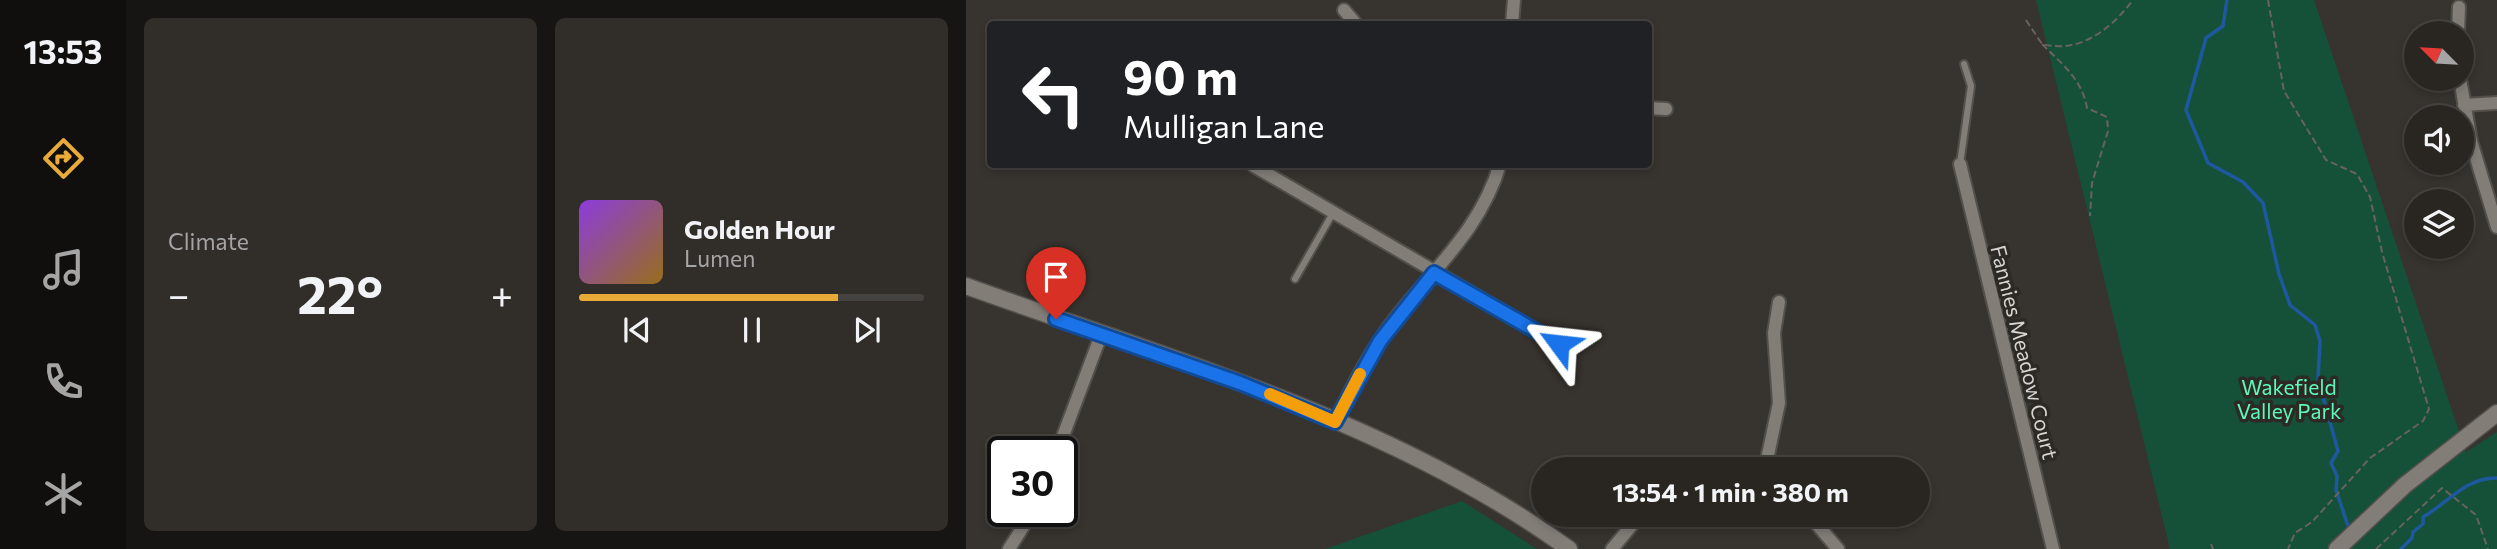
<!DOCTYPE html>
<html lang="en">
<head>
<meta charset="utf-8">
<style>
  :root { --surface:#292622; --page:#312e2a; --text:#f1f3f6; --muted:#a5a5a5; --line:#454340; --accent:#eaaa38 }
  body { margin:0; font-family:Commissioner,sans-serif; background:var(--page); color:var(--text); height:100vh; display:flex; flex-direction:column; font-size:26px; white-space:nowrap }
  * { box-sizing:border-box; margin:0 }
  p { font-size:23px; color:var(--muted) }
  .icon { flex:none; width:38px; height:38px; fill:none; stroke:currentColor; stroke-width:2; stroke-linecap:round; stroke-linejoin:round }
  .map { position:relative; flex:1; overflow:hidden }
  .details { display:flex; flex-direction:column; gap:18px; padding:18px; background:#171513; width:840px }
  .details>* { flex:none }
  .hud { position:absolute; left:21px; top:21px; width:665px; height:147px; border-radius:7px; box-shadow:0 4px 10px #0003,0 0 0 2px var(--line); background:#202124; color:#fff; overflow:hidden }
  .needle { width:46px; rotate:294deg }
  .fabs { position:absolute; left:1438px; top:21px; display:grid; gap:14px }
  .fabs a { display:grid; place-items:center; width:70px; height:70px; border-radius:50%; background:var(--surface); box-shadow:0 4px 10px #0003,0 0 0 2px var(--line); font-size:35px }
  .speed { position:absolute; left:21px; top:436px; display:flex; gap:14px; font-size:35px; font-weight:700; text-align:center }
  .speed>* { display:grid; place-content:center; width:91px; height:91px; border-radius:50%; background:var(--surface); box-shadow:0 4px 10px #0003,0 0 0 2px var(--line); line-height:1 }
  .speed .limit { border:4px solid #111; border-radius:10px; background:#fff; color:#111 }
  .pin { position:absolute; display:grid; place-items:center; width:60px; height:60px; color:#fff; margin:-72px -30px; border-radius:50% 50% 50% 0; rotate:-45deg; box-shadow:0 0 7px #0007 }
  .pin .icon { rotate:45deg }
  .me { position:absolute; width:77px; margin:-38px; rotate:300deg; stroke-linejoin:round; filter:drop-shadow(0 0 5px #0008) }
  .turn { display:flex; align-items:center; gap:24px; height:147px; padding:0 21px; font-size:32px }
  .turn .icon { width:91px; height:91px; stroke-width:2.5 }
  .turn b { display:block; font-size:49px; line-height:60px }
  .big { font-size:52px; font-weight:700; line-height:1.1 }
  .details .card { flex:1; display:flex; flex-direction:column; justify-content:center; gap:10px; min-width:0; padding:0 24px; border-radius:10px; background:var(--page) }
  .song { display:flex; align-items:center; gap:21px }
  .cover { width:84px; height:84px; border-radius:10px; background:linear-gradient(135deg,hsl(270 70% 55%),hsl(40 70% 35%)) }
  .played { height:7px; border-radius:4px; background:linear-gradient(90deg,var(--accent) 75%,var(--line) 75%) }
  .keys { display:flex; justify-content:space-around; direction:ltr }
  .heat { display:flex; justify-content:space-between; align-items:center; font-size:38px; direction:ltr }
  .details .tiles { flex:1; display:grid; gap:18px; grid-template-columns:repeat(2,1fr) }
  .trip { position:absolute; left:565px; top:457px; width:399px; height:70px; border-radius:35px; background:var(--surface); box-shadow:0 4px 10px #0003,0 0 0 2px var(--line); font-weight:700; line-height:70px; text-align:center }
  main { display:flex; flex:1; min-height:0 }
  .tabs { display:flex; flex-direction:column; width:126px; justify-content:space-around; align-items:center; background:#100f0e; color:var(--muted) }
  .tabs .icon { width:49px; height:49px }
  .tabs .active { color:var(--accent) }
  .tabs b { font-size:32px; color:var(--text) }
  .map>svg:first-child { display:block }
</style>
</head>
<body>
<main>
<nav class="tabs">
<b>13:53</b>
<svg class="icon active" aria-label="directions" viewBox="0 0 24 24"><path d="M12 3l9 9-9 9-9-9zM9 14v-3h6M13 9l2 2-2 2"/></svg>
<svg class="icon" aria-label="music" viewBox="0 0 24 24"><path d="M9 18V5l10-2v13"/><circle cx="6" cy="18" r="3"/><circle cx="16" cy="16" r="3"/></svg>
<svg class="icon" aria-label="phone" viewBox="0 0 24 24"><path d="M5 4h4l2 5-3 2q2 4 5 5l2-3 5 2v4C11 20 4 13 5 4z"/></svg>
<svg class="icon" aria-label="climate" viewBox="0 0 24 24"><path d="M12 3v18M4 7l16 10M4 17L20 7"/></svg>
</nav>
<section class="details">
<div class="tiles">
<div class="card"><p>Climate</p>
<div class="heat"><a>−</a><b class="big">22°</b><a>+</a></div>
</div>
<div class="card">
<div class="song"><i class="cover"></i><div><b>Golden Hour</b><p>Lumen</p></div></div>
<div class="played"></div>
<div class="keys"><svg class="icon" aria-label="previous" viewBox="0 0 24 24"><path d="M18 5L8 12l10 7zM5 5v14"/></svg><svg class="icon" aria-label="pause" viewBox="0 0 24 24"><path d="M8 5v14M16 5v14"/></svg><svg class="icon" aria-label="next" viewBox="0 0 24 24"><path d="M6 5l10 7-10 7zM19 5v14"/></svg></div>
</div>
</div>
</section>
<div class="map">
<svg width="1531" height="549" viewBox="0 0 1531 549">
  <rect width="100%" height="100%" fill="#37332e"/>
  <path fill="#155139" d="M1070,0H1348L1500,452L1531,432V549H1204Z
    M496,501L571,549H359Z"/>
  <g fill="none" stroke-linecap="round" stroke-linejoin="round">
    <path stroke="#1e59a0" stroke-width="3.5" d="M1261,0L1257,26L1240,38L1220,110L1242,163L1277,182L1297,203L1313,274L1324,305L1349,325L1354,341L1352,379L1372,451L1365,463L1371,476L1370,490L1383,529
      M1435,549L1446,538L1447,532L1457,524V517C1482,503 1500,477 1531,478"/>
    <g stroke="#534f4a" stroke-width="10">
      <path id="lane" d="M994,164L1005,86L998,64
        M329,279L367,213"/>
    </g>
    <g stroke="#534f4a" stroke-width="16">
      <path id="street" d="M378,10L390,24
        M546,24L548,0
        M1492,33L1493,7
        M1494,79L1505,141L1531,227
        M1498,105L1531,103
        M682,108L700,109
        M994,164L1087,549
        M288,166L593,344
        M369,422C387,385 406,347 432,315C471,266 516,226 534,164
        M91,452L135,335
        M799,469L813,403L808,333L813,302
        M842,514L872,549
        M43,549L67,511
        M646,549L675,514"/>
    </g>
    <g stroke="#534f4a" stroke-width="19">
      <path id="secondary" d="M0,286C205,360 425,420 603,549
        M1371,549L1439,485L1531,413"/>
    </g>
    <path stroke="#67635f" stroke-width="2" stroke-dasharray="7 3.5" stroke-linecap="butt" d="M1302,0L1318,91L1360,160L1391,174L1404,197L1416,252L1463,409L1457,421L1404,458L1346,522L1329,533L1322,549
      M1060,20L1076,44C1114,54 1145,29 1167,0
      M1076,44C1096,64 1116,79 1121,108L1141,117L1142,131L1126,183L1124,216
      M1245,544L1247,549
      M1410,549L1476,488L1510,515L1522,549"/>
    <use href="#lane" stroke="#827d77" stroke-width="6"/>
    <use href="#street" stroke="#827d77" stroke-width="12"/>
    <use href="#secondary" stroke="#827d77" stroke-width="16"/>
  </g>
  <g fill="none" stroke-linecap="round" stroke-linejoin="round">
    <g stroke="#114b97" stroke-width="18">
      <path id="route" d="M90,319L274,383L369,422L414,341L468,273L593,344"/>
    </g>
    <use href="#route" stroke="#1a73e8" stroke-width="12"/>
    <path stroke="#f59e0b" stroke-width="12" d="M304,394L369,422L394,374"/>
  </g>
  <g text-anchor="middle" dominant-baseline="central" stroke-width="7" stroke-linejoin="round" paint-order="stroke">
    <g font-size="21" fill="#d7d4d1" stroke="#2d2924">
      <text transform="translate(1059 352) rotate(76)">Fannies Meadow Court</text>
    </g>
    <g font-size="21" fill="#5df9ba" stroke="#2d2924">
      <text x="1323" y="386">Wakefield<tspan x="1323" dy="24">Valley Park</tspan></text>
    </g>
  </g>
</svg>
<div class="fabs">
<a><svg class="needle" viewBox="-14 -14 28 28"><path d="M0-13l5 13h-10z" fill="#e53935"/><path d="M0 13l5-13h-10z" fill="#a5a5a5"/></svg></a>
<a><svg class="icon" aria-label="sound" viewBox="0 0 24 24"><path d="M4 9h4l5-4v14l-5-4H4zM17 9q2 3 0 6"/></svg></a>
<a><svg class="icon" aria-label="layers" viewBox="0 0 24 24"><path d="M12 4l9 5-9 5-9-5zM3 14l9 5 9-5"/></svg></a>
</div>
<div class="speed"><div class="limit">30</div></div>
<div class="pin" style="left:90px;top:319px;background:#d93025"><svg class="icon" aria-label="arrive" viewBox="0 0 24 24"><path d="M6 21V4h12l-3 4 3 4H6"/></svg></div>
<svg class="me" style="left:593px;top:344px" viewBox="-20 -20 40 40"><path d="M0-17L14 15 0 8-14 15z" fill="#1a73e8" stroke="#fff" stroke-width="4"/></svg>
<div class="trip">13:54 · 1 min · 380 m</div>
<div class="hud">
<div class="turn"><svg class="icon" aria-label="left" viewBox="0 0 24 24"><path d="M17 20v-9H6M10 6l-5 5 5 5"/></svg><div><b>90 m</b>Mulligan Lane</div></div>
</div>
</div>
</main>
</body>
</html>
